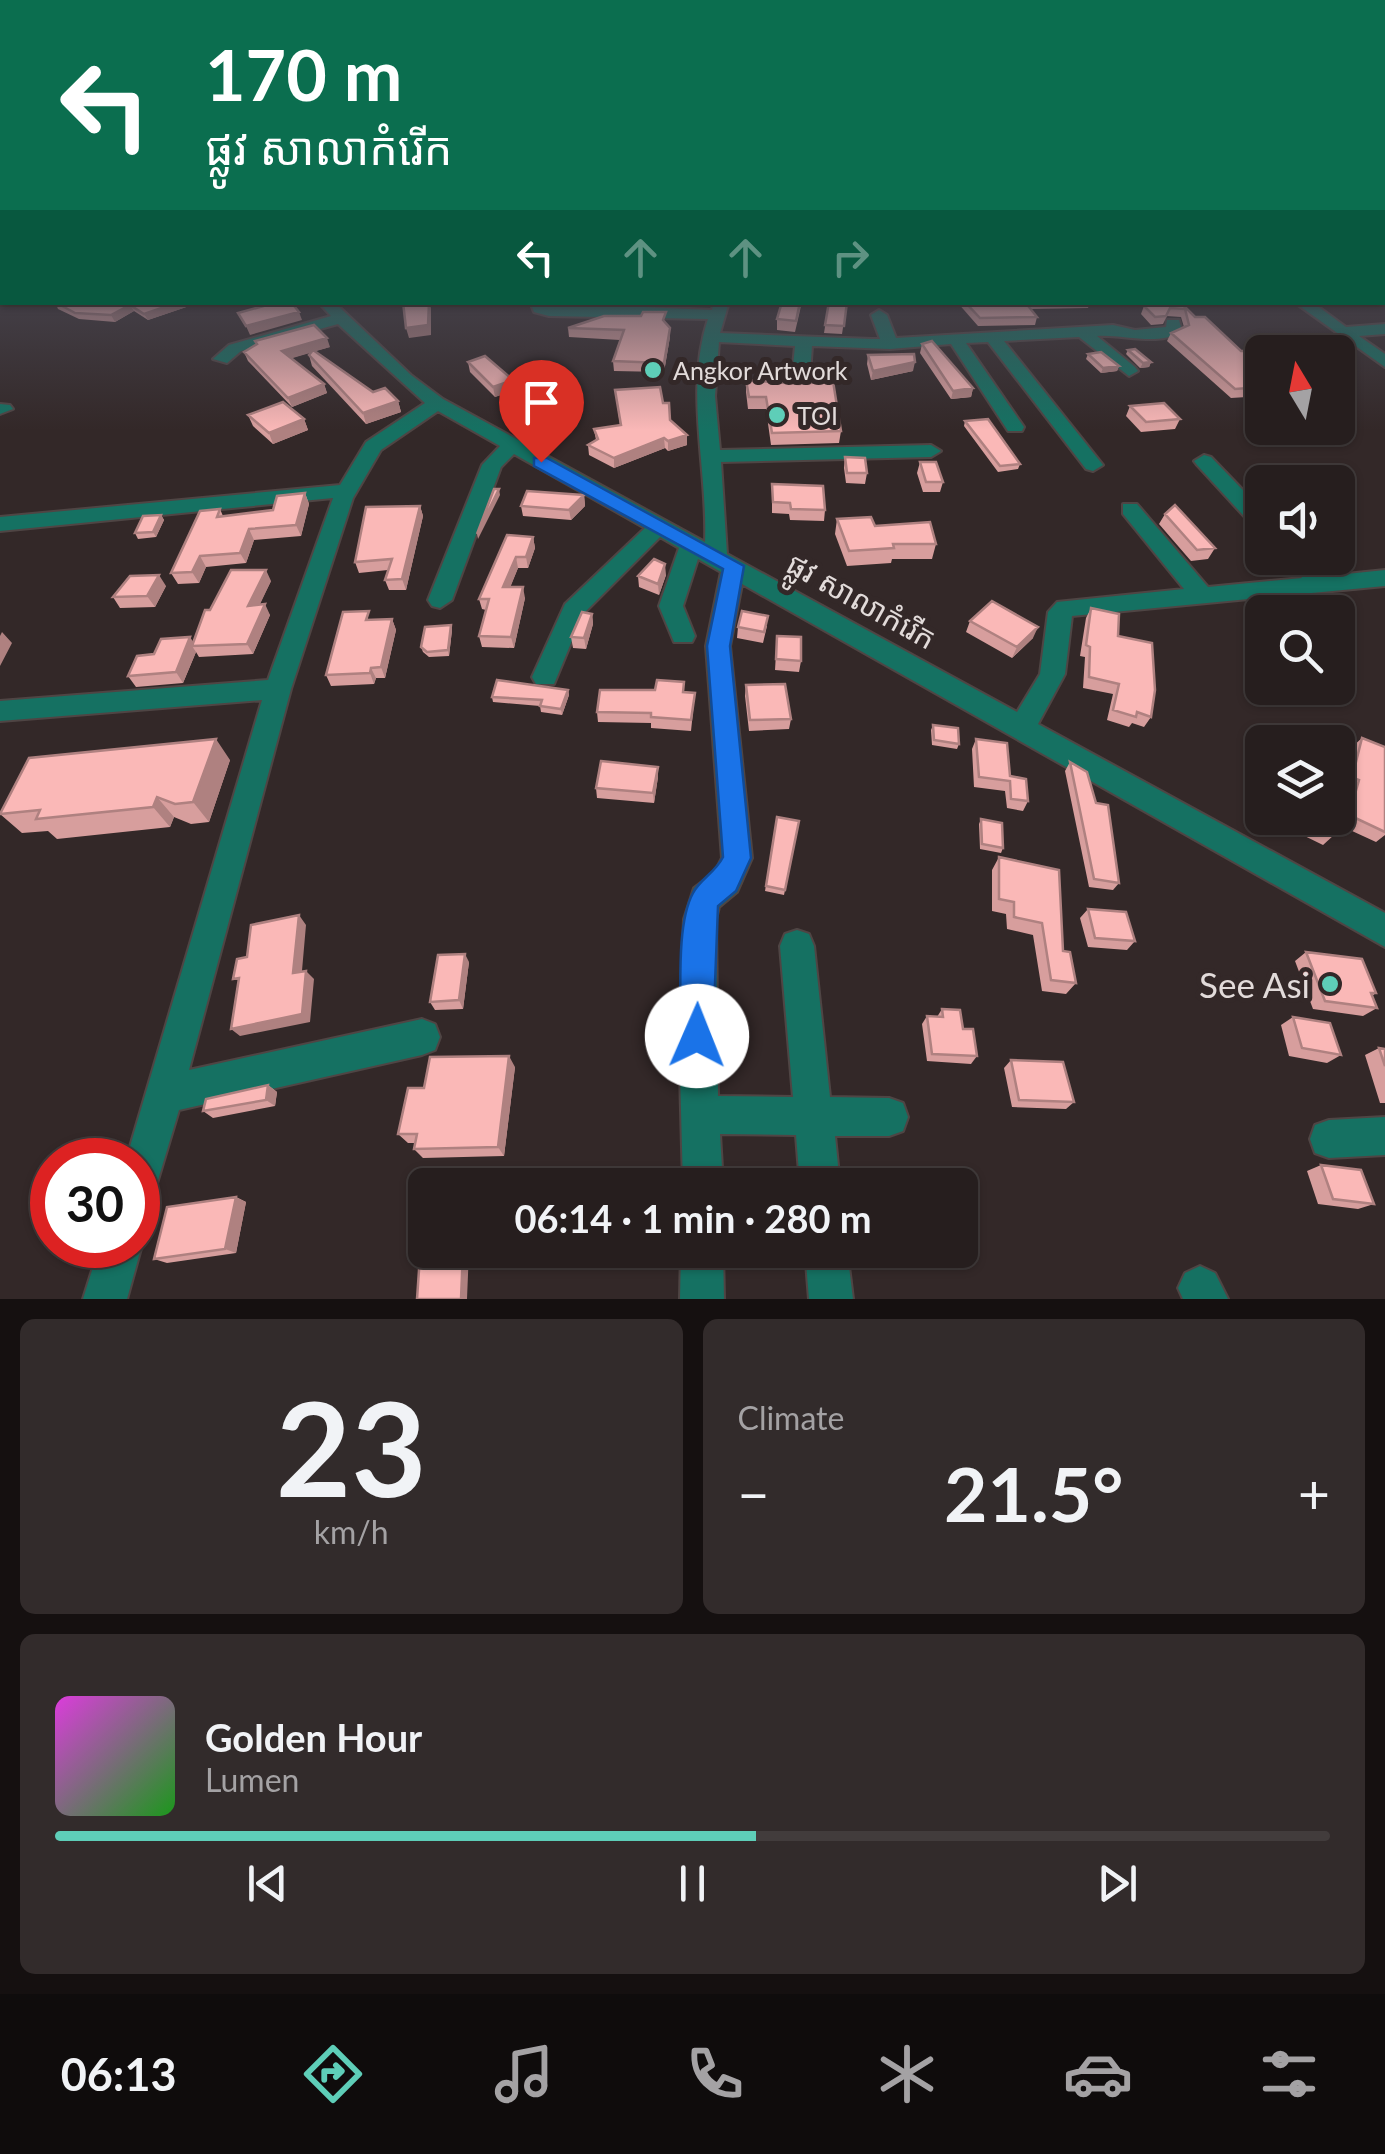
<!DOCTYPE html>
<html lang="en">
<head>
<meta charset="utf-8">
<style>
  :root { --surface:#261e1e; --page:#322b2b; --text:#f1f3f6; --muted:#a4a2a4; --line:#423c3c; --accent:#5eceb8 }
  body { margin:0; font-family:Lato,"Noto Sans Khmer",sans-serif; background:var(--page); color:var(--text); height:100vh; display:flex; flex-direction:column; font-size:38px; white-space:nowrap }
  * { box-sizing:border-box; margin:0 }
  p { font-size:32px; color:var(--muted) }
  .icon { flex:none; width:55px; height:55px; fill:none; stroke:currentColor; stroke-width:2; stroke-linecap:round; stroke-linejoin:round }
  .map { position:relative; height:1299px; overflow:hidden }
  .drawer { display:flex; flex-direction:column; gap:20px; padding:20px; background:#151010; flex:1 }
  .drawer>* { flex:none }
  .top-card { position:absolute; left:0px; top:0px; width:1385px; height:305px; box-shadow:0 2px 8px #0004,0 0 0 2px var(--line); background:#0b6e4f; color:#fff; overflow:hidden }
  .needle { width:65px; rotate:350deg }
  .tools { position:absolute; left:1245px; top:335px; display:grid; gap:20px }
  .tools a { display:grid; place-items:center; width:110px; height:110px; border-radius:15px; background:var(--surface); box-shadow:0 2px 8px #0004,0 0 0 2px var(--line); font-size:50px }
  .speed { position:absolute; left:30px; top:1138px; display:flex; gap:20px; font-size:50px; font-weight:700; text-align:center }
  .speed>* { display:grid; place-content:center; width:130px; height:130px; border-radius:50%; background:var(--surface); box-shadow:0 2px 8px #0004,0 0 0 2px var(--line); line-height:1 }
  .speed .limit { border:15px solid #d22; background:#fff; color:#111 }
  .pin { position:absolute; display:grid; place-items:center; width:85px; height:85px; color:#fff; margin:-102px -42px; border-radius:50% 50% 50% 0; rotate:-45deg; box-shadow:0 0 10px #0007 }
  .pin .icon { rotate:45deg }
  .me { position:absolute; width:110px; margin:-55px; rotate:1deg; stroke-linejoin:round; filter:drop-shadow(0 0 8px #0008) }
  .turn { display:flex; align-items:center; gap:35px; height:210px; padding:0 40px; font-size:45px }
  .turn .icon { width:130px; height:130px; stroke-width:2.5 }
  .turn b { display:block; font-size:70px; line-height:85px }
  .lanes { display:flex; align-items:center; height:95px; padding:0 40px; background:#0003; justify-content:center; gap:50px; direction:ltr }
  .lanes .off { opacity:.35 }
  .big { font-size:75px; font-weight:700; line-height:1.1 }
  .drawer .widget { flex:1; display:flex; flex-direction:column; justify-content:center; gap:15px; min-width:0; padding:0 35px; border-radius:15px; background:var(--page) }
  .drawer .dial { align-items:center; gap:0 }
  .dial b { font-size:130px; line-height:1 }
  .song { display:flex; align-items:center; gap:30px }
  .cover { width:120px; height:120px; border-radius:15px; background:linear-gradient(135deg,hsl(300 70% 55%),hsl(120 70% 35%)) }
  .played { height:10px; border-radius:5px; background:linear-gradient(90deg,var(--accent) 55%,var(--line) 55%) }
  .keys { display:flex; justify-content:space-around; direction:ltr }
  .heat { display:flex; justify-content:space-between; align-items:center; font-size:55px; direction:ltr }
  .drawer .tiles { flex:1; display:grid; gap:20px; grid-template-columns:1fr 1fr }
  .widget:last-child { grid-column:span 2 }
  .trip { position:absolute; left:408px; top:1168px; width:570px; height:100px; border-radius:15px; background:var(--surface); box-shadow:0 2px 8px #0004,0 0 0 2px var(--line); font-weight:700; line-height:100px; text-align:center }
  .menu { display:flex; height:160px; justify-content:space-around; align-items:center; background:#0f0c0c; color:var(--muted) }
  .menu .icon { width:70px; height:70px }
  .menu .on { color:var(--accent) }
  .menu b { font-size:45px; color:var(--text) }
  .map>svg:first-child { display:block }
</style>
</head>
<body>
<div class="map">
<svg width="1385" height="1299" viewBox="0 0 1385 1299">
  <rect width="100%" height="100%" fill="#332828"/>
  <g fill="none" stroke-linecap="round" stroke-linejoin="round">
    <g stroke="#4f4544" stroke-width="4">
      <path id="minor" d="M0,295L2,302H7L0,305Z
        M318,302H334L411,375L443,399L705,542C708,469 684,391 708,319L549,316L534,312L530,302L712,310L714,302H729L720,333L872,339H880L871,315L879,310L887,315L896,338L1113,325L1135,330L1166,327L1167,320H1179L1182,331C1158,347 1124,334 1097,336L1135,367L1138,371L1129,376L1079,337L1004,341L1103,465L1093,471L1086,469L988,342L966,343L1024,427L1022,431H1008L951,344L890,349L812,346L809,387L800,392L791,387L795,346L719,342L715,396L720,450L931,445L941,451L931,457L721,462L727,554L1017,712L1040,674L1048,612L1057,602L1184,589L1123,514V504H1137L1208,587L1302,578L1286,558H1309L1327,576L1385,570V586L1072,616L1065,674L1038,724L1385,913V947L742,584L730,646L752,858L737,892L719,907L716,919L718,1096L793,1097L780,946L785,934L797,930L809,934L814,946L830,1097L889,1098L903,1103L908,1117L903,1131L889,1136H835L840,1185H800L796,1135L720,1134L723,1185H683L679,1036L684,919L694,888L715,872L722,858L706,646L721,572L698,559L683,606L695,636L692,642H674L659,606L679,548L660,537L583,614L554,684H536L532,677L565,604L645,528L514,454L501,467L452,600L440,608L432,606L428,600L482,465L500,446L438,411L381,450L353,498L291,689L189,1070L422,1019L435,1024L440,1037L435,1050L422,1055L179,1110L152,1200L138,1206V1160H126L262,700L0,721V701L268,680L333,498L0,531V517L340,485L366,442L425,403L338,324L241,351L227,363L213,359L229,345L331,316Z
        M1294,302H1312L1346,327L1385,324V334L1359,336L1385,354V367Z
        M0,404L10,405L13,409L0,414Z
        M1204,455L1211,457L1262,510V529L1254,527L1197,465L1194,461Z
        M1385,1117V1155L1329,1158L1315,1153L1310,1139L1315,1125L1329,1120Z
        M138,1234L142,1245L127,1299H83L100,1245H138Z
        M681,1250H723L724,1299H680Z
        M805,1250H847L853,1299H809Z
        M1200,1266L1215,1273L1228,1299H1183L1178,1288L1185,1273Z"/>
    </g>
    <use href="#minor" fill="#157162" fill-rule="evenodd"/>
  </g>
  <path fill="#d79e9d" d="M55,302H201L148,320L134,311L115,322L79,319L58,309Z
    M782,302H802L795,332L777,330V319Z
    M829,302H847L842,334L824,333Z
    M957,302H1090L1088,308L1031,309L1037,317L1035,325L978,326Z
    M1181,303L1195,317L1241,351L1262,357V396L1231,398L1167,341L1171,333L1184,327L1181,317L1167,316L1163,324L1151,325L1141,314L1144,306Z
    M665,323L670,328V337L664,372L614,371L613,361L620,340L569,337L568,328Z
    M922,344L973,388L971,397L951,399L920,353Z
    M330,347L315,351L373,392L398,401L401,412L366,424L312,366L309,355L312,352L291,358L324,384L327,393L292,407L248,361L244,352Z
    M1128,350L1151,362L1149,367L1140,368L1126,354Z
    M1088,354L1119,366L1117,371L1101,373L1086,359Z
    M868,355L913,371L871,380L867,364Z
    M468,362L513,380L515,390L495,397L470,372Z
    M746,380L841,431L839,443L771,445L766,409H748L746,392Z
    M615,390L663,403L670,420L687,445L668,451L665,448L614,468L589,455L588,445L596,440L594,429L620,425Z
    M1130,406L1180,419L1175,429L1141,432L1126,416Z
    M248,415L304,419L308,430L273,444L253,426Z
    M965,421L1020,464L1018,469L998,472L964,426Z
    M845,457L867,473L865,484L846,483L844,468Z
    M920,462L943,482L940,492H923L917,473Z
    M772,484L825,510L824,521L790,520L789,514L772,513Z
    M305,493L309,504L301,536L254,540L246,563L206,567L199,583L178,584L171,573L220,509L223,516L273,510Z
    M584,495L585,506L571,520L523,516L521,506Z
    M420,506L423,516L406,590H389L385,580L388,570L359,573L355,562Z
    M1165,514L1215,548L1208,559L1191,561L1159,524Z
    M161,515L164,520L156,537L138,539L135,533Z
    M837,519L875,526L936,544L932,559H892L891,563L847,566L835,534Z
    M533,537L535,548L528,568H518L510,587L525,598L514,648L482,647L479,636L486,610L482,609L479,599Z
    M666,575L659,595L639,587L638,576Z
    M271,581L259,605L270,615L253,654L199,657L196,652L183,683L136,687L128,676L154,654L194,642L210,610Z
    M166,586L155,607L120,608L113,597Z
    M1091,608L1118,636L1151,717L1144,727L1132,723L1129,727L1107,720L1113,694L1083,688L1085,657L1080,656L1086,618Z
    M592,614L593,624L586,649L573,648L571,637Z
    M392,619L396,630L385,678H376L374,684L331,686L326,675L372,620Z
    M970,621L1033,638L1012,658L966,632Z
    M451,625L452,630L449,656L429,657L423,652L421,647Z
    M767,626L763,643L737,638L738,627Z
    M777,636L801,661L799,672L775,670Z
    M684,682V692L695,693L691,731L651,728V723L598,722L597,712Z
    M746,685L791,719L789,729L749,731L745,696Z
    M568,690L569,695L562,715L541,712L540,706L493,702L492,697Z
    M933,725L959,744L957,749L932,745L931,730Z
    M1362,738L1385,747V835L1376,842L1339,825L1349,789L1338,785V756L1349,760L1352,747Z
    M976,739L1010,776L1028,801L1023,811L1007,808L1005,791L974,787L972,749Z
    M230,760L209,822L191,824L174,817L170,827L57,839L48,831L22,833L0,814Z
    M1070,762L1096,803L1119,883L1113,890L1089,887L1065,771Z
    M658,767V777L654,803L597,798L596,788Z
    M777,817L799,821L784,895L765,891Z
    M1285,818H1334V835L1323,845L1282,825Z
    M981,819L1003,848L1001,853L980,849L979,824Z
    M999,857L1063,951L1076,983L1066,994L1042,991L1033,935L1007,929L1006,914L992,911V870Z
    M1088,909L1135,941L1127,950L1088,947L1080,918Z
    M1306,952L1376,993L1372,996L1377,1008L1363,1016L1313,1009L1295,961Z
    M469,962L463,1009L435,1010L430,1002Z
    M942,1009L963,1029L977,1056L971,1064L927,1061L922,1024L927,1016L937,1017Z
    M1293,1017L1341,1055L1327,1063L1289,1056L1281,1025Z
    M1379,1048L1385,1049V1103H1380L1365,1055Z
    M1011,1060L1074,1102L1066,1109L1012,1107L1004,1068Z
    M515,1067L504,1156L423,1158L414,1149L415,1143H408L398,1134L424,1088Z
    M268,1085L277,1092L275,1106L213,1118L203,1111Z
    M1321,1165L1374,1204L1358,1209L1318,1204L1307,1171Z
    M236,1197L246,1202L236,1253L167,1263L154,1259Z"/>
  <path fill="#af8180" d="M179,302H201L148,320L144,314Z
    M429,302L431,308V335L409,338L406,328Z
    M130,305L134,311L115,322L111,315Z
    M299,312L302,320L250,335L246,326Z
    M670,328V337L664,372V363Z
    M327,338L330,347L286,360L282,351Z
    M915,362L913,371L871,380L873,371Z
    M1151,362L1149,367L1140,368L1143,363Z
    M1119,366L1117,371L1101,373L1103,368Z
    M513,380L515,390L495,397L493,387Z
    M324,384L327,393L292,407L288,398Z
    M973,388L971,397L951,399L953,391Z
    M398,401L401,412L366,424L363,413Z
    M304,419L308,430L273,444L269,433Z
    M687,435V445L668,451V441Z
    M664,438L665,448L614,468V458Z
    M499,489L500,495L478,539L477,534Z
    M305,493L309,504L301,536L296,525Z
    M584,495L585,506L571,520L569,510Z
    M420,506L423,516L406,590L402,579Z
    M161,515L164,520L156,537L153,532Z
    M249,529L254,540L246,563L240,553Z
    M533,537L535,548L528,568L526,557Z
    M200,556L206,567L199,583L192,572Z
    M516,557L518,568L506,598L503,587Z
    M665,564L666,575L659,595L658,584Z
    M266,570L271,581L254,617L248,606Z
    M159,575L166,586L155,607L147,596Z
    M523,587L525,598L514,648L511,637Z
    M265,604L270,615L253,654L247,644Z
    M592,614L593,624L586,649L584,638Z
    M392,619L396,630L385,678L381,667Z
    M451,625L452,630L449,656L448,650Z
    M1038,627L1033,638L1012,658L1017,647Z
    M2,632L12,643L0,666V636Z
    M190,637L196,646H192L196,652L183,683L176,672Z
    M371,668L376,678L374,684L370,673Z
    M568,690L569,695L562,715L561,709Z
    M216,739L230,760L209,822L193,802Z
    M658,767V777L654,803L653,793Z
    M157,797L174,817L170,827L153,807Z
    M299,915L306,925L301,982L293,973Z
    M465,954L469,962L463,1009L459,1000Z
    M306,971L314,979L310,1022L240,1036L231,1029Z
    M509,1056L515,1067L504,1156L498,1147Z
    M268,1085L277,1092L275,1106L266,1100Z
    M236,1197L246,1202L236,1253L225,1249Z
    M463,1250H469L467,1299H461Z"/>
  <path fill="#fab8b7" stroke="#af8180" stroke-width="2.5" d="M0,248H2V270L0,271Z
    M55,302H179L144,314L130,305L111,315L75,313Z
    M278,302H291L299,312L246,326L238,313Z
    M403,302H429L428,325L406,328Z
    M782,302H800L796,321L777,319Z
    M829,302H847L844,326L825,325Z
    M965,302H1025L1037,317L980,318Z
    M1181,303L1195,317H1205L1241,351H1254L1262,357V387L1235,389L1171,333L1189,325L1185,309L1170,308L1166,316L1155,317L1144,306Z
    M643,312H666L663,320L670,328L664,363L613,361L624,330L568,328L604,316H641Z
    M314,325L327,338L282,351L324,384L288,398L244,352L257,344L255,341Z
    M932,341L973,388L953,391L922,344Z
    M1135,349L1151,362L1143,363L1128,350Z
    M313,350L373,392L385,388L398,401L363,413L309,355Z
    M1101,352L1119,366L1103,368L1088,354Z
    M914,354L915,362L873,371L868,355Z
    M485,356L513,380L493,387L468,362Z
    M746,380L799,384L833,381L841,431L772,433L766,397H749Z
    M660,387L663,403H669L670,420L687,435L668,441L664,438L614,458L588,445L598,439L594,429L621,425L615,390Z
    M283,402L304,419L269,433L248,415Z
    M1164,403L1180,419L1146,422L1130,406Z
    M988,419L1020,464L1000,466L965,421Z
    M845,457L865,458L867,473H847Z
    M920,462H936L943,482H926Z
    M772,484L823,486L825,510L791,509L790,503L773,502Z
    M494,489H499L477,534Z
    M527,491L584,495L569,510L521,506Z
    M305,493L296,525L249,529L240,553L200,556L192,572L171,573L200,511L220,509L217,517L273,510L277,496Z
    M1175,505L1215,548L1197,550L1165,514Z
    M420,506L402,579L385,580L392,559L355,562L366,507Z
    M161,515L153,532L135,533L143,516Z
    M871,517L875,526L930,522L936,544H893L894,548L849,551L837,519Z
    M507,535L533,537L526,557H516L503,587H523L511,637L479,636L489,599H479Z
    M654,559L665,564L658,584L638,576Z
    M231,570H266L248,606L265,604L247,644L192,646L205,610H210Z
    M159,575L147,596L113,597L130,576Z
    M992,601L1038,627L1017,647L970,621Z
    M1091,608L1119,614L1118,636L1152,643L1155,690L1151,717L1137,712L1136,717L1113,710L1119,684L1089,677L1090,647L1086,645Z
    M369,611L366,620L392,619L381,667L371,668L370,673L326,675L343,612Z
    M742,611L768,616L764,632L738,627Z
    M582,612L592,614L584,638L571,637Z
    M451,625L448,650L427,652L421,647L425,627Z
    M777,636L801,637V661L776,659Z
    M190,637L176,672L128,676L137,656L154,654L161,639Z
    M497,680L568,690L561,709L540,706L542,700L492,697Z
    M657,680L684,682L683,692L695,693L691,720L651,717V713L597,712L600,690H655Z
    M785,684L791,719L750,720L746,685Z
    M933,725L958,728L959,744L934,740Z
    M1362,738L1385,747V832L1349,815L1359,780L1338,772V756L1356,762Z
    M216,739L193,802L175,804L157,797L153,807L36,819L40,810L0,814L29,758Z
    M976,739L1007,743L1010,776L1026,779L1028,801L1011,799L1010,781L979,777Z
    M601,761L658,767L653,793L596,788Z
    M1070,762L1087,772L1096,803L1108,805L1119,883L1094,879Z
    M777,817L799,821L785,890L766,886Z
    M1298,818H1334L1339,820L1334,835Z
    M981,819L1002,823L1003,848L982,844Z
    M999,857L1059,870L1063,951L1070,952L1076,983L1051,980L1042,923L1014,917V902L999,899Z
    M1088,909L1126,912L1135,941L1095,938Z
    M299,915L293,973L306,971L302,1014L231,1029L239,978L233,979L237,959L247,957L251,925Z
    M1306,952L1362,959L1376,993H1371L1377,1008L1325,1001Z
    M465,954L459,1000L430,1002L438,955Z
    M942,1009L960,1010L963,1029H973L977,1056L932,1054L927,1016L943,1017Z
    M1293,1017L1330,1023L1341,1055L1302,1048Z
    M1379,1048L1385,1049V1066Z
    M509,1056L498,1147L414,1149L417,1134H398L408,1088H424L430,1057Z
    M1011,1060L1063,1062L1074,1102L1019,1100Z
    M268,1085L266,1100L203,1111L206,1099Z
    M1321,1165L1361,1170L1374,1204L1333,1199Z
    M486,1177V1185H437Z
    M425,1187V1250H463L461,1299H417L422,1227L413,1229L416,1188Z
    M236,1197L225,1249L154,1259L167,1207Z"/>
  <linearGradient id="sky" x2="0" y2="1"><stop stop-color="#1c1616"/><stop offset="0.58" stop-color="#4a4853"/><stop offset="1" stop-color="#4a4853" stop-opacity="0"/></linearGradient>
  <rect width="1385" height="430" fill="url(#sky)"/>
  <path fill="#1a73e8" stroke="#114b97" stroke-width="2.5" d="M534,458H547L744,566L730,646L751,858L736,891L718,906L713,1036L708,1048L697,1053L685,1048L680,1036C682,998 675,926 693,893C700,879 715,873 723,857L707,646L723,569L534,466Z"/>
  <g fill="#5eceb8" stroke="#332828" stroke-width="4">
    <circle cx="653" cy="370" r="10"/>
    <circle cx="777" cy="415" r="10"/>
    <circle cx="1330" cy="984" r="10"/>
  </g>
  <g text-anchor="middle" dominant-baseline="central" stroke-width="10" stroke-linejoin="round" paint-order="stroke">
    <g font-size="25" fill="#e2dbda" stroke="#332828" text-anchor="start">
      <text x="673" y="370">Angkor Artwork</text>
      <text x="797" y="415">TOI</text>
    </g>
    <g font-size="30" fill="#e2dbda" stroke="#332828">
      <text transform="translate(862 600) rotate(29)">ផ្លូវ សាលាកំរើក</text>
    </g>
    <g font-size="35" fill="#e2dbda" stroke="#332828" text-anchor="end">
      <text x="1310" y="984">See Asi</text>
    </g>
  </g>
</svg>
<div class="tools">
<a><svg class="needle" viewBox="-14 -14 28 28"><path d="M0-13l5 13h-10z" fill="#e53935"/><path d="M0 13l5-13h-10z" fill="#a4a2a4"/></svg></a>
<a><svg class="icon" aria-label="sound" viewBox="0 0 24 24"><path d="M4 9h4l5-4v14l-5-4H4zM17 9q2 3 0 6"/></svg></a>
<a><svg class="icon" aria-label="search" viewBox="0 0 24 24"><circle cx="10" cy="10" r="6"/><path d="M15 15l6 6"/></svg></a>
<a><svg class="icon" aria-label="layers" viewBox="0 0 24 24"><path d="M12 4l9 5-9 5-9-5zM3 14l9 5 9-5"/></svg></a>
</div>
<div class="speed"><div class="limit">30</div></div>
<div class="pin" style="left:541px;top:462px;background:#d93025"><svg class="icon" aria-label="arrive" viewBox="0 0 24 24"><path d="M6 21V4h12l-3 4 3 4H6"/></svg></div>
<svg class="me" style="left:697px;top:1036px" viewBox="-20 -20 40 40"><circle r="19" fill="#fff"/><path d="M0-13L10 11 0 6-10 11z" fill="#1a73e8"/></svg>
<div class="trip">06:14 · 1 min · 280 m</div>
<div class="top-card">
<div class="turn"><svg class="icon" aria-label="left" viewBox="0 0 24 24"><path d="M17 20v-9H6M10 6l-5 5 5 5"/></svg><div><b>170 m</b>ផ្លូវ សាលាកំរើក</div></div>
<div class="lanes"><svg class="icon" aria-label="left" viewBox="0 0 24 24"><path d="M17 20v-9H6M10 6l-5 5 5 5"/></svg><svg class="icon off" aria-label="ahead" viewBox="0 0 24 24"><path d="M12 20V5M6 11l6-6 6 6"/></svg><svg class="icon off" aria-label="ahead" viewBox="0 0 24 24"><path d="M12 20V5M6 11l6-6 6 6"/></svg><svg class="icon off" aria-label="right" viewBox="0 0 24 24"><path d="M7 20v-9h11M14 6l5 5-5 5"/></svg></div>
</div>
</div>
<section class="drawer">
<div class="tiles">
<div class="widget dial"><b>23</b><p>km/h</p></div>
<div class="widget"><p>Climate</p>
<div class="heat"><a>−</a><b class="big">21.5°</b><a>+</a></div>
</div>
<div class="widget">
<div class="song"><i class="cover"></i><div><b>Golden Hour</b><p>Lumen</p></div></div>
<div class="played"></div>
<div class="keys"><svg class="icon" aria-label="previous" viewBox="0 0 24 24"><path d="M18 5L8 12l10 7zM5 5v14"/></svg><svg class="icon" aria-label="pause" viewBox="0 0 24 24"><path d="M8 5v14M16 5v14"/></svg><svg class="icon" aria-label="next" viewBox="0 0 24 24"><path d="M6 5l10 7-10 7zM19 5v14"/></svg></div>
</div>
</div>
</section>
<nav class="menu">
<b>06:13</b>
<svg class="icon on" aria-label="directions" viewBox="0 0 24 24"><path d="M12 3l9 9-9 9-9-9zM9 14v-3h6M13 9l2 2-2 2"/></svg>
<svg class="icon" aria-label="music" viewBox="0 0 24 24"><path d="M9 18V5l10-2v13"/><circle cx="6" cy="18" r="3"/><circle cx="16" cy="16" r="3"/></svg>
<svg class="icon" aria-label="phone" viewBox="0 0 24 24"><path d="M5 4h4l2 5-3 2q2 4 5 5l2-3 5 2v4C11 20 4 13 5 4z"/></svg>
<svg class="icon" aria-label="climate" viewBox="0 0 24 24"><path d="M12 3v18M4 7l16 10M4 17L20 7"/></svg>
<svg class="icon" aria-label="car" viewBox="0 0 24 24"><path d="M5 17H2v-5l4-1 3-4h7l3 4 3 1v5h-3M9 17h6M6 11h13"/><circle cx="7" cy="17" r="2"/><circle cx="17" cy="17" r="2"/></svg>
<svg class="icon" aria-label="filters" viewBox="0 0 24 24"><path d="M4 7h16M4 17h16"/><circle cx="9" cy="7" r="2"/><circle cx="15" cy="17" r="2"/></svg>
</nav>
</body>
</html>
